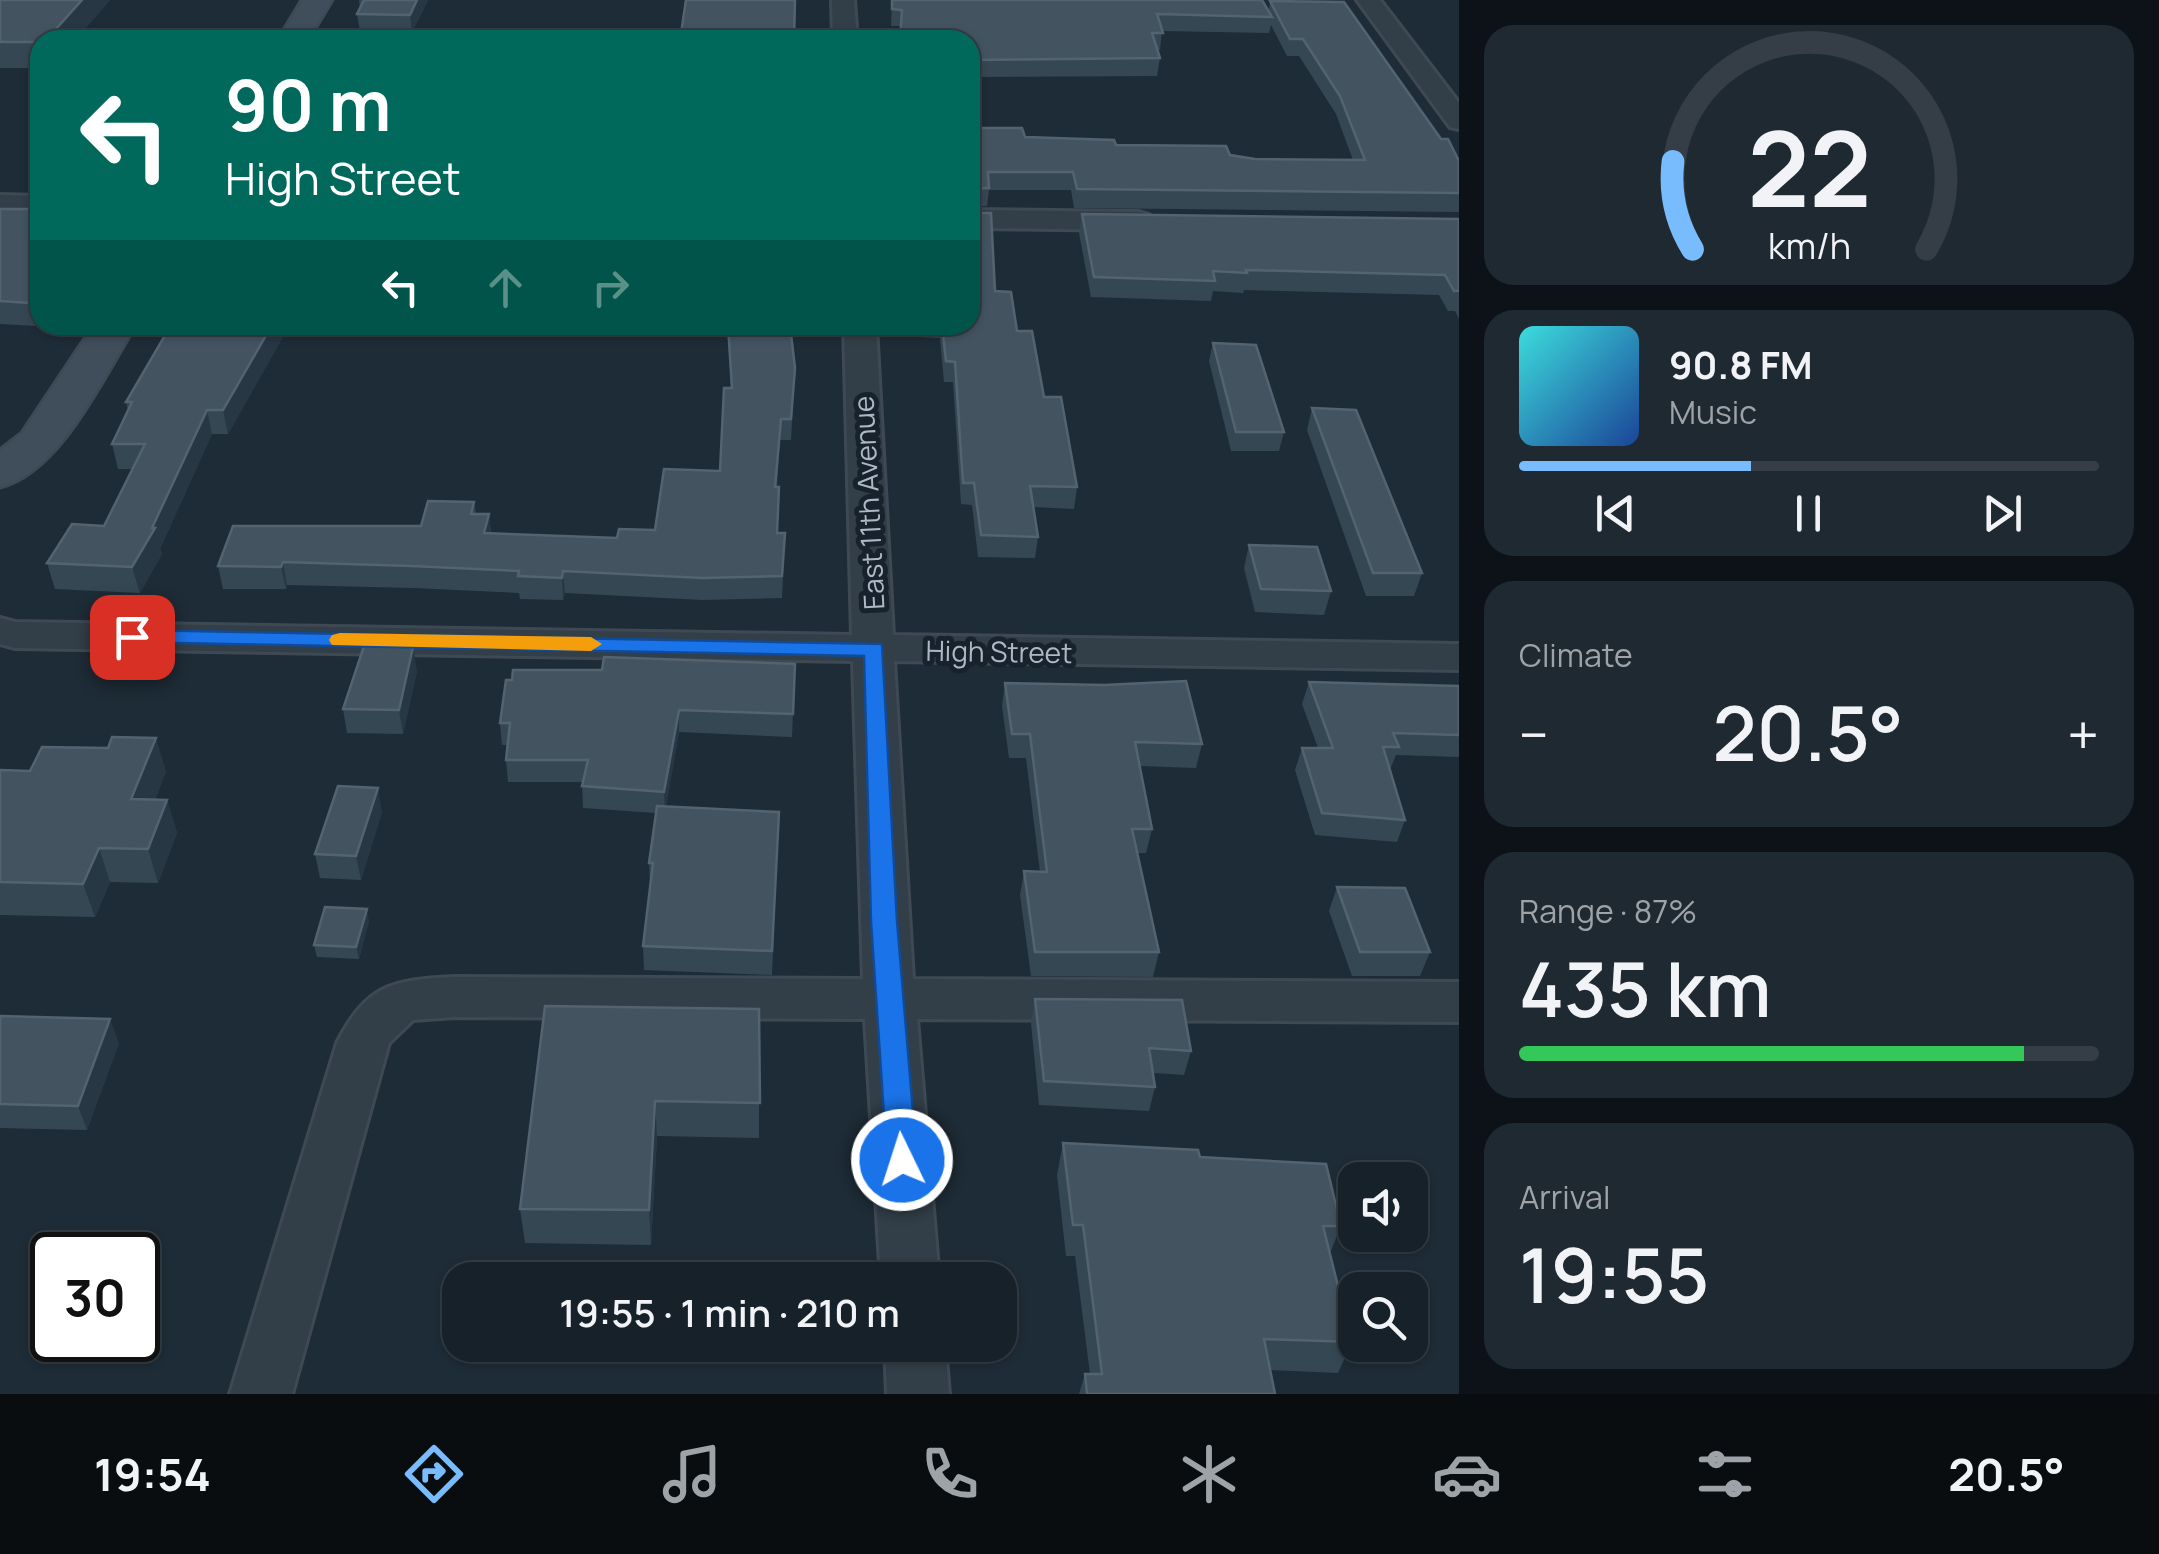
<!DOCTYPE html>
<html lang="en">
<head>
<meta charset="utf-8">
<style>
  :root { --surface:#162129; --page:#1f2931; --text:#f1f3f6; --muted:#9ea3a8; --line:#353e46; --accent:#79bcfd }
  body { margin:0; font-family:Manrope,sans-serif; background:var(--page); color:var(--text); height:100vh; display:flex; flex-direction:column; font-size:38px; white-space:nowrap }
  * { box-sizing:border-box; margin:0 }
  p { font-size:32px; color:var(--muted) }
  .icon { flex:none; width:55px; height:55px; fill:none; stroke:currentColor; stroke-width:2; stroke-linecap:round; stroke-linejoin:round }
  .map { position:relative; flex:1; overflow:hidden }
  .sheet { display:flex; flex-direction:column; gap:25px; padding:25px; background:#0c1217; width:700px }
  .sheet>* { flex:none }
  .banner { position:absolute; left:30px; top:30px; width:950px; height:305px; border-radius:30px; box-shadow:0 2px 8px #0004,0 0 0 2px var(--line); background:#00695c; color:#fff; overflow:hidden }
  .fabs { position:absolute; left:1338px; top:1162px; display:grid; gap:20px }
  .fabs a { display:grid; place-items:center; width:90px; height:90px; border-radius:20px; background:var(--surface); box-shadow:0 2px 8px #0004,0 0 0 2px var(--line); font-size:50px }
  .speed { position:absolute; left:30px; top:1232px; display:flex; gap:20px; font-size:50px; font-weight:700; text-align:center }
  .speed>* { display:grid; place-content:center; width:130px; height:130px; border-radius:50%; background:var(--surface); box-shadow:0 2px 8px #0004,0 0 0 2px var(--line); line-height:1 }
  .speed .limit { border:5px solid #111; border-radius:15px; background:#fff; color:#111 }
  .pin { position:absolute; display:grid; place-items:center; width:85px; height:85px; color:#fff; margin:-42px; border-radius:20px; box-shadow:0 5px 15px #0006 }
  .me { position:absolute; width:110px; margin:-55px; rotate:356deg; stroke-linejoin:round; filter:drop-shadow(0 0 8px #0008) }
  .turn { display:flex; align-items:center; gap:35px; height:210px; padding:0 30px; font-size:45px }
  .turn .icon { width:130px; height:130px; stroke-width:2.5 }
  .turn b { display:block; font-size:70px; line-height:85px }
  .lanes { display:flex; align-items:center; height:95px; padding:0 30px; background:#0003; justify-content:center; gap:50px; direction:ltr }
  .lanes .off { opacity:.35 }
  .big { font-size:75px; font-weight:600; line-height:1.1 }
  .sheet .tile { flex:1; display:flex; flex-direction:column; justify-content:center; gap:15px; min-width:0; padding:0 35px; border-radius:30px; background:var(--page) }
  .sheet .dial { align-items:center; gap:0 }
  .dial svg { height:260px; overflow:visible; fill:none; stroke:var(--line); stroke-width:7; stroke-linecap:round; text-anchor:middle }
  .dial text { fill:var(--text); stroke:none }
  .song { display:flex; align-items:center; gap:30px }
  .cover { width:120px; height:120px; border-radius:15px; background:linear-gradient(135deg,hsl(180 70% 55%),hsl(220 70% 35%)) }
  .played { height:10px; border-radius:5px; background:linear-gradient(90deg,var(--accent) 40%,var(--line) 40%) }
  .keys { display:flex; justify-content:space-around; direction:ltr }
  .heat { display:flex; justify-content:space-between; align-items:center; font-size:55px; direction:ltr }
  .charge { height:15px; border-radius:8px; background:linear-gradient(90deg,#34c759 87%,var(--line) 0) }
  .trip { position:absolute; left:442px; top:1262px; width:575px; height:100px; border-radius:30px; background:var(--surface); box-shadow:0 2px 8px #0004,0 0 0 2px var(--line); font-weight:600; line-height:100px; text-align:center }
  .menu { display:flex; height:160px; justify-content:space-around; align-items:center; background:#090d10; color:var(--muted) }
  .menu .icon { width:70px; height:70px }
  .menu .on { color:var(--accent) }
  .menu b { font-size:45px; color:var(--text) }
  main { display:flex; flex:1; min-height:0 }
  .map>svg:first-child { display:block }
</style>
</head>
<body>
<main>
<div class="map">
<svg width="1459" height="1394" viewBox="0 0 1459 1394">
  <rect width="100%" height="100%" fill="#1e2c37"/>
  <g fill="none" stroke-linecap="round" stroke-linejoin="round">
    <g stroke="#3e4954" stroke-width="6">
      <path id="street" d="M832,0H854L857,40H833Z
        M1357,0H1380L1459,103V129L1450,127Z
        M0,195L40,196V214L0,213Z
        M970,210L1139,212L1149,215L1154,221L1149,227L1139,230L970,228Z
        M844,325H876L893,635L1459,644V670L894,661L913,979L1459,982V1022L917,1019L939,1280H881L865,1019L454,1017L413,1020L389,1043L292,1394H230L337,1043C367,985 391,980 454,977L863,979L853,661L15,648L0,644V618L15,622L852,635Z
        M885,1345H945L949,1394H887Z"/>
    </g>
    <g stroke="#3e4954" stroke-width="5">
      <path id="secondary" d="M302,0H332L308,40H278Z
        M94,325H136C104,375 61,472 0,487V450L22,433Z"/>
    </g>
    <use href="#street" fill="#323e48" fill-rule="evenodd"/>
    <use href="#secondary" fill="#404d5b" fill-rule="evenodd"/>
  </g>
  <path fill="#364754" d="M0,0H110L75,40H40V68H0Z
    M359,0H428L412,32L360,31L357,14L360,9Z
    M892,0L1269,10L1270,1L1441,139L1459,161V212L1074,208L1071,190H989L987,206L970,207V128L1025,137L1255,159L1353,160L1336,114L1299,56H1287L1271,25L1269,33L1162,31L1160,50H1157L1160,58L1157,76L970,77V40L900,26H891Z
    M0,209H40L36,326L0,324Z
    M1082,214L1459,219V319L1455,311H1448L1439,295L1244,290L1243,293L1213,291L1211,301L1091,297L1079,233Z
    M995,291L1017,331L1044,397L1077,487L1074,509L1033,507L1038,537L1035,558L978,557L972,505L961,504L953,382H944L940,338L919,337V325H970Z
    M171,325H284L285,333L228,434H212L160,549L162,554L140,593L55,589L47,563L104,526L132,469H118L112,444L128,411L126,402Z
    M727,325H790L795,368L791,440H780L777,487L778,533H785L782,598L703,600L565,593L563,600L520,599L519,593L414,588L287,585L286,589H223L218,566L421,526L474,502L476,514H489L491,533L617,538L655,530L720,471L731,388Z
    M1213,343L1284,432L1279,451H1231L1209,361Z
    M1312,408L1422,573L1414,596H1366L1307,430Z
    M1249,545L1331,591L1324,615L1255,612L1244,568Z
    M795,664L792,737L679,732L666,806L779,812L772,975L644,970L643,946L650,885L649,863L656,813L583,808L582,782H508L506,760L508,745H502L500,723L602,670Z
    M417,671L403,734L347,733L343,709Z
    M1309,682L1459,686V757L1396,755L1390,770L1405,820L1397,842L1315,835L1295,770L1302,748H1318L1302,704Z
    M1005,683L1202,744L1196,768L1140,766L1152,829L1146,853H1137L1159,952L1153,977L1031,976L1020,895L1024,871L1040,872L1026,758H1009L1002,706Z
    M108,748L166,771L155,800H167L177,833L158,883L110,882L95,917L0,915V770L30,771Z
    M382,812L361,880L320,878L315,854Z
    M1337,887L1430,952L1420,976H1352L1329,911Z
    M369,921L359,959L317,957L314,945Z
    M1035,999L1191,1051L1184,1075L1153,1073L1155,1087L1149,1111L1039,1105L1031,1023Z
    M759,1009V1138L657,1136L651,1245L525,1243L520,1209Z
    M0,1016L119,1043L87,1130L0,1128Z
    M1063,1143L1200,1157L1341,1226L1330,1253L1352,1342L1338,1373L1270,1370L1275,1394H1079L1085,1374H1090L1075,1256H1066L1057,1175Z"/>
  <path fill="#273743" d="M82,0H110L75,40H46Z
    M417,0H428L412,32L410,15Z
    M40,290V321L36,326L29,303Z
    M272,325H284L285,333L228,434L223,410Z
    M207,410L212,434L160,549L162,554L140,593L132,567Z
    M489,514L491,536L484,533Z
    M283,562L287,585L286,589L281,567Z
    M563,571L565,593L563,600L562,578Z
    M413,647L417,671L403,734L399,710Z
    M679,710V732L665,814L664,792Z
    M156,738L166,771L142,832L131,799Z
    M378,788L382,812L361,880L356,856Z
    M167,800L177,833L158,883L148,849Z
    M99,848L110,882L95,917L83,884Z
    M367,909L369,921L359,959L356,947Z
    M110,1019L119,1043L87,1130L78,1106Z
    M655,1101L657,1136L651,1245L649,1210Z"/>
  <path fill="#435360" stroke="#536370" stroke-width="2.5" d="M0,0H82L46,40H40V42H0Z
    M364,0H417L410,15L357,14Z
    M686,0H795L794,40H680Z
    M892,0H1262L1272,17L1157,14L1163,33H1152L1160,58L970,60V40H900L902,10L892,9Z
    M1270,1L1344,2L1441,139H1448L1459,161V193L1077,189L1073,172H988L989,188L970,189V128H1022L1025,137L1114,140L1116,145L1226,146L1230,155L1255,159L1365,160L1340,96L1303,39H1290Z
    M0,209H40V290L29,303L0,301Z
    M970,211L972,213H991L995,291L1011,292L1017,331H1032L1044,397H1061L1077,487L1030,486L1038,537L981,535L974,483H963L955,362L946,361L942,325H970Z
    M1082,214L1459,219V291H1454L1445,275L1246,270L1247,273L1213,271L1215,281L1094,277Z
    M171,325H272L223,410H207L152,528H155L132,567L47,563L72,524L104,526L145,444H112L132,402H126Z
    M728,325H790L795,368L791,419H781L775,487H779L777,533H785L782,576L703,578L563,571L562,578L518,576L519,571L411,566L283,562L281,567L218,566L233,526H421L428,501L474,502L471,514H489L484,533L617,538L619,529L655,530L664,469L720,471L724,388H732Z
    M1213,343L1256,345L1284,432H1236Z
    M1312,408L1356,410L1422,573H1373Z
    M1249,545L1317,547L1331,591L1261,589Z
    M364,646L413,647L399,710L343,709Z
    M604,657L795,664L793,714L679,710L664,792L582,786L588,760H506L510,723H500L506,680H512L513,670H602Z
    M1186,681L1202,744L1135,742L1152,829H1132L1159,952H1035L1024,871L1047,872L1030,734H1012L1005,683L1104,685Z
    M1309,682L1459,686V735L1393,733L1399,747H1383L1405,820L1322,813L1302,748H1333Z
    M112,737L156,738L131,799L167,800L148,849L99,848L83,884L0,882V770L30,771L42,747L108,748Z
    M338,786L378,788L356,856L315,854Z
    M657,806L779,812L772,951L643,946L653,863H649Z
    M1337,887L1405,888L1430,952H1360Z
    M325,907L367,909L356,947L314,945Z
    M1035,999L1182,1000L1191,1051L1149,1048L1155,1087L1044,1081Z
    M545,1006L759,1009L760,1103L655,1101L649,1210L520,1209Z
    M0,1016L110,1019L78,1106L0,1104Z
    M1063,1143L1198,1150L1200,1157L1326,1164L1341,1226H1323L1352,1342L1264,1339L1275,1394H1087L1085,1374H1102L1083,1225H1073Z"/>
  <path fill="#1a73e8" stroke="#114b97" stroke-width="2.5" d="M132,630L882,644L897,921L917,1160L913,1170L902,1173L892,1170L887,1160L871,921L864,656L124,642L121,637Z"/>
  <path fill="#f59e0b" d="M340,633L591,637L602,644L591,651L332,645L329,640L332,635Z"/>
  <g text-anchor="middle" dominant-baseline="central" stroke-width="10" stroke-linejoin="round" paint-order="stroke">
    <g font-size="28" fill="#acb8c5" stroke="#18222c">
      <text transform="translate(868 503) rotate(-93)">East 11th Avenue</text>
      <text transform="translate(999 651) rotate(1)">High Street</text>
    </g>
  </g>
</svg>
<div class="fabs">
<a><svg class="icon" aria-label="sound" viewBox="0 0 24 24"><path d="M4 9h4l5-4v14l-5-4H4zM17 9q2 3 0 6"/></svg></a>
<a><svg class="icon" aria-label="search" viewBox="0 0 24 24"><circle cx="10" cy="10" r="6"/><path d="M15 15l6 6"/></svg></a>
</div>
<div class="speed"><div class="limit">30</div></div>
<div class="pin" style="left:132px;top:637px;background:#d93025"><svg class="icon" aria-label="arrive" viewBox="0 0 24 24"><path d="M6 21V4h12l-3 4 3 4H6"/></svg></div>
<svg class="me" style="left:902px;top:1160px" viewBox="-20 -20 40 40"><circle r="17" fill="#1a73e8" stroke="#fff" stroke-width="3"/><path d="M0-11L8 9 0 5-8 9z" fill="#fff"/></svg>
<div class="trip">19:55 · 1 min · 210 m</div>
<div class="banner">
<div class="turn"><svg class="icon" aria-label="left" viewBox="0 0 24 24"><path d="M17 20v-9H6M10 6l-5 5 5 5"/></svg><div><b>90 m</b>High Street</div></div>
<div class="lanes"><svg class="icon" aria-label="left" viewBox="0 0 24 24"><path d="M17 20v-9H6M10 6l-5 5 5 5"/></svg><svg class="icon off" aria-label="ahead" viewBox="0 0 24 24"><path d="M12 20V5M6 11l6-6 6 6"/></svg><svg class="icon off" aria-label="right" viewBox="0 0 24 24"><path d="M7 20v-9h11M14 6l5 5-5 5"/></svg></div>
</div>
</div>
<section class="sheet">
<div class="tile dial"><svg viewBox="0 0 100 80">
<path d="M14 69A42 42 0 1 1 86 69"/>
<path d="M14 69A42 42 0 0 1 8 42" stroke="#79bcfd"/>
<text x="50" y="56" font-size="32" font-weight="700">22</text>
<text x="50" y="72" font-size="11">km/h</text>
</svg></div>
<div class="tile">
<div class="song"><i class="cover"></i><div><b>90.8 FM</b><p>Music</p></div></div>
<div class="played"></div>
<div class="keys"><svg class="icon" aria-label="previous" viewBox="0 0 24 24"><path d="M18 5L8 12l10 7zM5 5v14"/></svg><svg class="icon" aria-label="pause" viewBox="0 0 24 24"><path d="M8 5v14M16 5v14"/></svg><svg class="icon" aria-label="next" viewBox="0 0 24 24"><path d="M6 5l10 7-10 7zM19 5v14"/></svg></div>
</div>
<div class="tile"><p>Climate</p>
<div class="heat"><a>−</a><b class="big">20.5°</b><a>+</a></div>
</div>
<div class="tile"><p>Range · 87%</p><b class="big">435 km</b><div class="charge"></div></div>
<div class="tile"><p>Arrival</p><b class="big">19:55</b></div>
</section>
</main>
<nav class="menu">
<b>19:54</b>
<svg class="icon on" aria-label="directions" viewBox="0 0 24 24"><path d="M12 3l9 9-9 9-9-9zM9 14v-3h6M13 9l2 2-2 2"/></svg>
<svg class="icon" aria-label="music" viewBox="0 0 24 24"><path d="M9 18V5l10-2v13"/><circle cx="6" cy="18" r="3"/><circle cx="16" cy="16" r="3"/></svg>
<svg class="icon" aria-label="phone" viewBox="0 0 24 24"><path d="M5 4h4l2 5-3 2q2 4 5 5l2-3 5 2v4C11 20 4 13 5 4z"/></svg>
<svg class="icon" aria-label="climate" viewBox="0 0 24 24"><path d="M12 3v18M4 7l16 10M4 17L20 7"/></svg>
<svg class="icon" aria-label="car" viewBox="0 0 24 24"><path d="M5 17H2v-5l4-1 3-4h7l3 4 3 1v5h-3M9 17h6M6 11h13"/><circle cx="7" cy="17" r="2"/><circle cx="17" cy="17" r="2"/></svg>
<svg class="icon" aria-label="filters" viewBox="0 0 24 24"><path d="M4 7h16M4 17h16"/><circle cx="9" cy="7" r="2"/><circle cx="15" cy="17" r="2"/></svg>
<b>20.5°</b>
</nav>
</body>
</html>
